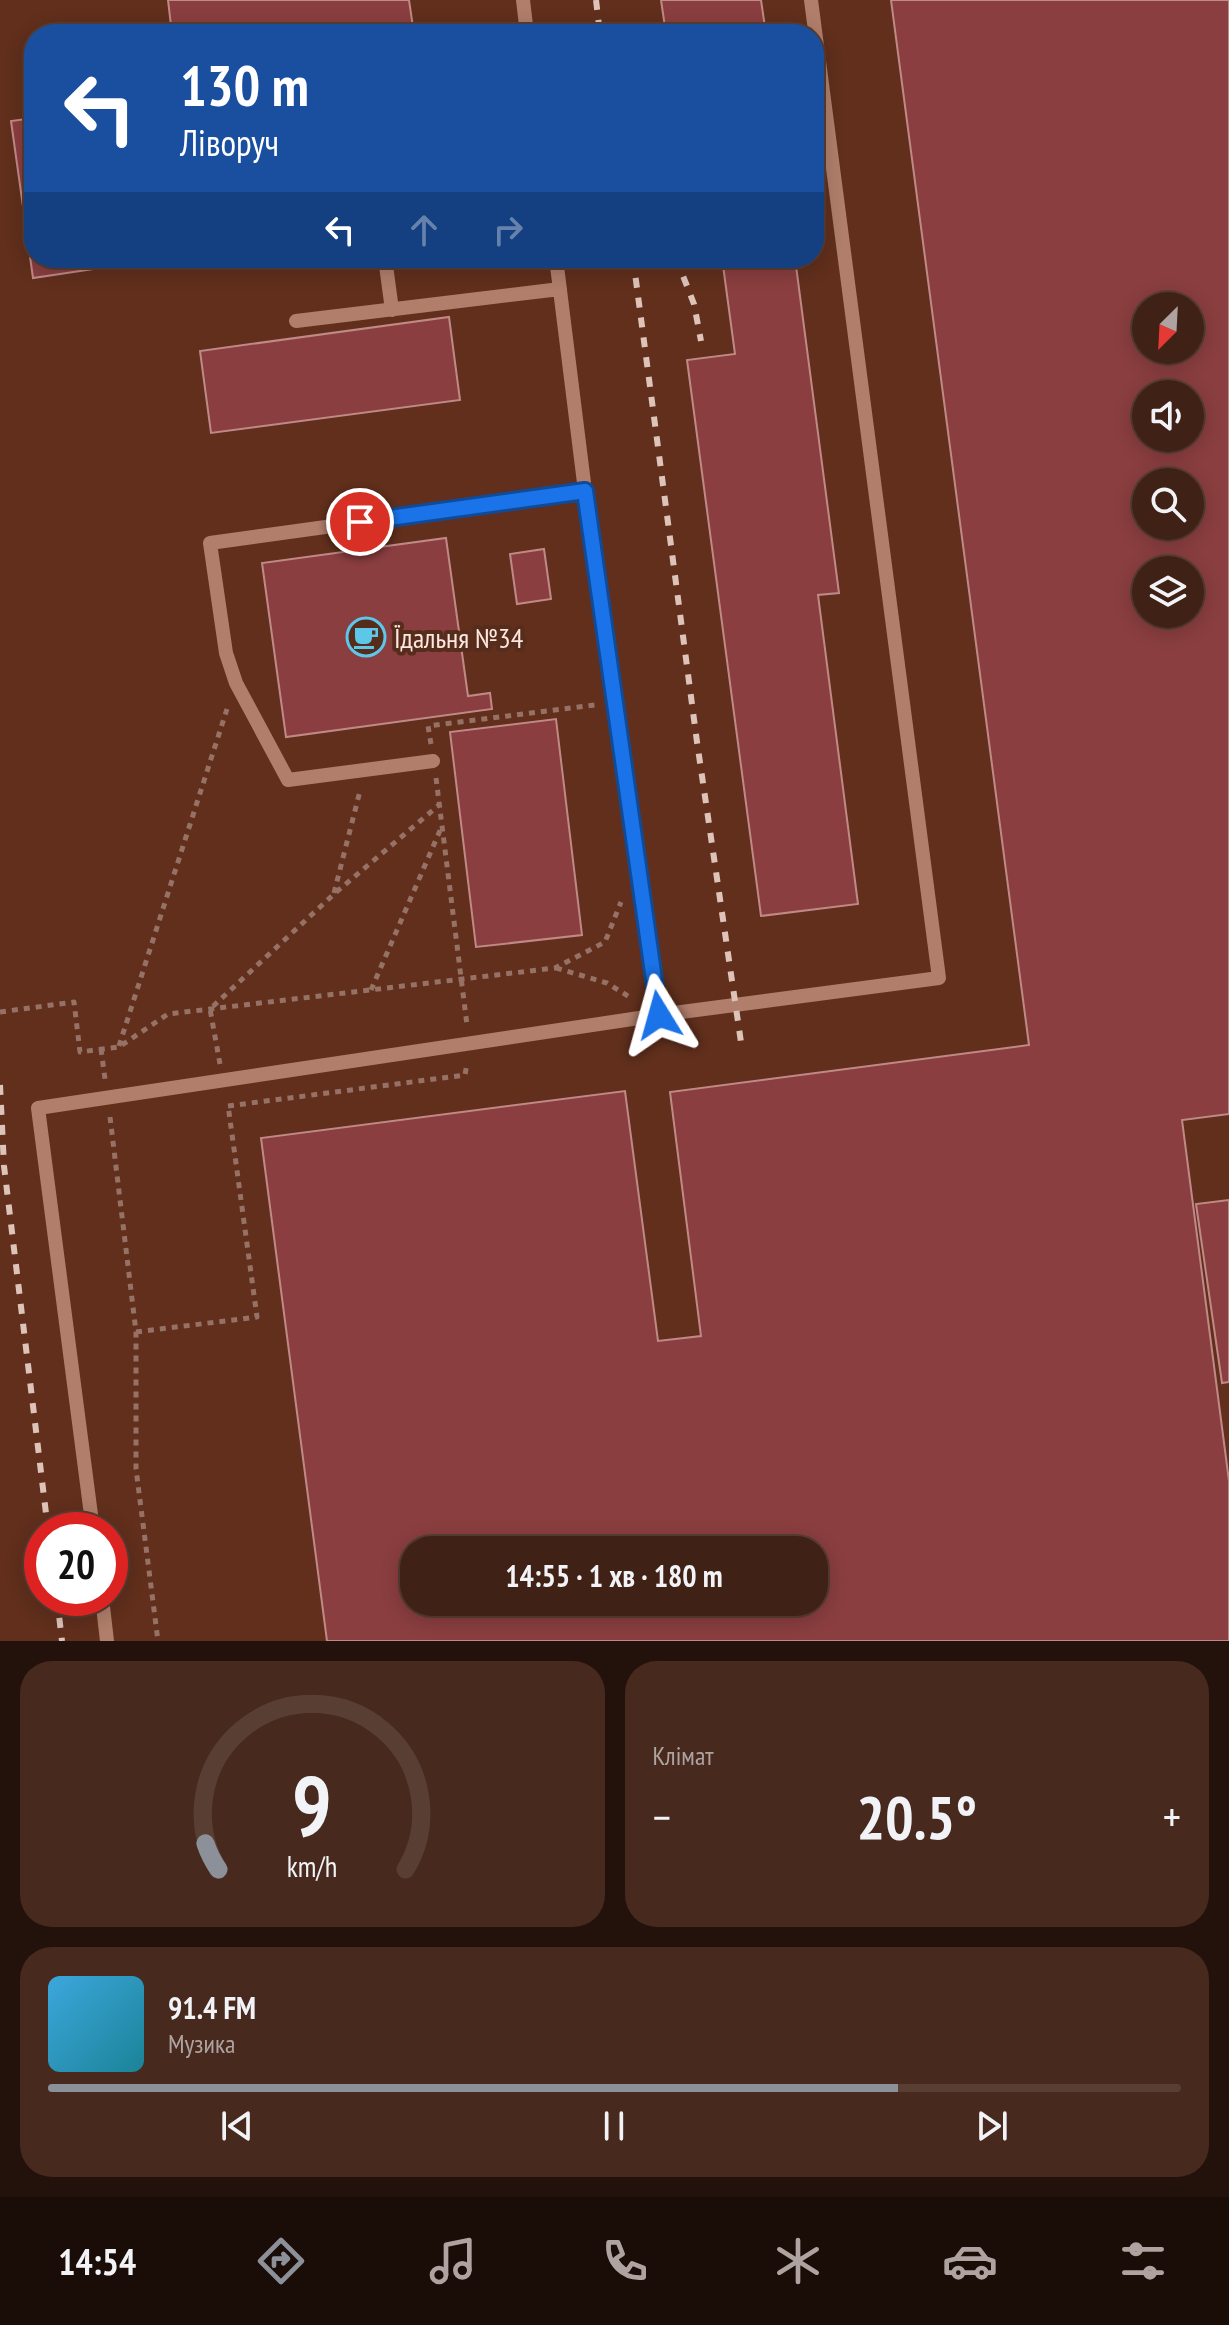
<!DOCTYPE html>
<html lang="uk">
<head>
<meta charset="utf-8">
<style>
  :root { --surface:#402115; --page:#47291e; --text:#f1f3f6; --muted:#aea3a0; --line:#593e34; --accent:#8c9099 }
  body { margin:0; font-family:"PT Sans Narrow",sans-serif; background:var(--page); color:var(--text); height:100vh; display:flex; flex-direction:column; font-size:30px; white-space:nowrap }
  * { box-sizing:border-box; margin:0 }
  p { font-size:26px; color:var(--muted) }
  .icon { flex:none; width:44px; height:44px; fill:none; stroke:currentColor; stroke-width:2; stroke-linecap:round; stroke-linejoin:round }
  .map { position:relative; height:1641px; overflow:hidden }
  .details { display:flex; flex-direction:column; gap:20px; padding:20px; background:#23120c; flex:1 }
  .details>* { flex:none }
  .top-card { position:absolute; left:24px; top:24px; width:800px; height:244px; border-radius:32px; box-shadow:0 4px 20px #0003,0 0 0 2px var(--line); background:#1a4fa0; color:#fff; overflow:hidden }
  .needle { width:52px; rotate:204deg }
  .fabs { position:absolute; left:1132px; top:292px; display:grid; gap:16px }
  .fabs a { display:grid; place-items:center; width:72px; height:72px; border-radius:50%; background:var(--surface); box-shadow:0 4px 20px #0003,0 0 0 2px var(--line); font-size:40px }
  .speed { position:absolute; left:24px; top:1512px; display:flex; gap:16px; font-size:40px; font-weight:700; text-align:center }
  .speed>* { display:grid; place-content:center; width:104px; height:104px; border-radius:50%; background:var(--surface); box-shadow:0 4px 20px #0003,0 0 0 2px var(--line); line-height:1 }
  .speed .limit { border:12px solid #d22; background:#fff; color:#111 }
  .pin { position:absolute; display:grid; place-items:center; width:68px; height:68px; color:#fff; margin:-34px; border:4px solid #fff; border-radius:50%; box-shadow:0 2px 8px #0007 }
  .me { position:absolute; width:88px; margin:-44px; rotate:352deg; stroke-linejoin:round; filter:drop-shadow(0 0 6px #0008) }
  .turn { display:flex; align-items:center; gap:28px; height:168px; padding:0 24px; font-size:36px }
  .turn .icon { width:104px; height:104px; stroke-width:2.5 }
  .turn b { display:block; font-size:56px; line-height:68px }
  .lanes { display:flex; align-items:center; height:76px; padding:0 24px; background:#0003; justify-content:center; gap:40px; direction:ltr }
  .lanes .off { opacity:.35 }
  .big { font-size:60px; font-weight:700; line-height:1.1 }
  .details .widget { flex:1; display:flex; flex-direction:column; justify-content:center; gap:12px; min-width:0; padding:0 28px; border-radius:32px; background:var(--page) }
  .details .dial { align-items:center; gap:0 }
  .dial svg { height:208px; overflow:visible; fill:none; stroke:var(--line); stroke-width:7; stroke-linecap:round; text-anchor:middle }
  .dial text { fill:var(--text); stroke:none }
  .song { display:flex; align-items:center; gap:24px }
  .cover { width:96px; height:96px; border-radius:12px; background:linear-gradient(135deg,hsl(200 70% 55%),hsl(190 70% 35%)) }
  .played { height:8px; border-radius:4px; background:linear-gradient(90deg,var(--accent) 75%,var(--line) 75%) }
  .keys { display:flex; justify-content:space-around; direction:ltr }
  .heat { display:flex; justify-content:space-between; align-items:center; font-size:44px; direction:ltr }
  .details .tiles { flex:1; display:grid; gap:20px; grid-template-columns:1fr 1fr }
  .widget:last-child { grid-column:span 2 }
  .trip { position:absolute; left:400px; top:1536px; width:428px; height:80px; border-radius:32px; background:var(--surface); box-shadow:0 4px 20px #0003,0 0 0 2px var(--line); font-weight:700; line-height:80px; text-align:center }
  .tabs { display:flex; height:128px; justify-content:space-around; align-items:center; background:#1a0d08; color:var(--muted) }
  .tabs .icon { width:56px; height:56px }
  .tabs .on { color:var(--accent) }
  .tabs b { font-size:36px; color:var(--text) }
  .map>svg:first-child { display:block }
</style>
</head>
<body>
<div class="map">
<svg width="1229" height="1641" viewBox="0 0 1229 1641">
  <rect width="100%" height="100%" fill="#562c1c"/>
  <path fill="#612f1c" fill-rule="evenodd" d="M0,0H1229V1641H0ZM34,34H814V258H34ZM1146,306H1190V350H1146ZM1146,394H1190V438H1146ZM1146,482H1190V526H1146ZM1146,570H1190V614H1146ZM42,1530H110V1598H42ZM414,1550H814V1602H414Z"/>
  <path fill="#8a3e3f" stroke="#c08987" stroke-width="2" fill-rule="evenodd" d="M168,0H409L414,34H172Z
    M661,0H761L766,34H666Z
    M891,0H1229V1114L1182,1120L1229,1481V1641H327L261,1138L625,1091L658,1341L701,1336L670,1092L1029,1045ZM1146,306H1190V350H1146ZM1146,394H1190V438H1146ZM1146,482H1190V526H1146ZM1146,570H1190V614H1146ZM414,1550H814V1602H414Z
    M34,118V258H113L114,266L33,278L11,121Z
    M722,258H795L839,593L818,595L858,904L761,916L687,360L735,354Z
    M449,317L460,400L211,433L200,351Z
    M446,538L468,696L490,693L492,709L286,737L262,563Z
    M544,549L551,599L517,604L510,554Z
    M556,719L582,935L476,947L450,732Z
    M1229,1200V1382L1222,1383L1196,1204Z"/>
  <g fill="none" stroke-linecap="round" stroke-linejoin="round">
    <path stroke="#957265" stroke-width="5" stroke-dasharray="6 6" stroke-linecap="butt" d="M431,744L428,726L595,705
      M436,778L467,1025
      M334,893L360,791
      M556,968L607,983L631,998
      M371,990L442,826
      M0,1012L74,1002L80,1052L119,1047L168,1014L555,968L605,942L621,902
      M119,1046L227,709
      M101,1049L105,1079
      M220,1064L210,1009L334,894L439,805
      M228,1106L465,1075L467,1063
      M110,1117L136,1332V1469L158,1641
      M136,1332L257,1317L228,1105"/>
    <path stroke="#b07e6b" stroke-width="14" d="M523,0L527,34
      M385,258L392,310
      M556,258L585,491L659,1015
      M296,321L560,289
      M433,761L288,780L236,683L226,653L210,543L585,491
      M93,1530L38,1108L659,1015L939,978L811,0
      M102,1598L107,1641"/>
    <path stroke="#dec3b9" stroke-width="6" stroke-dasharray="10 10" stroke-linecap="butt" d="M596,0L600,34
      M633,258L697,742L742,1049
      M676,258L694,304L701,341
      M0,1085L4,1166L48,1530
      M57,1598L62,1641"/>
  </g>
  <g fill="none" stroke-linecap="round" stroke-linejoin="round">
    <g stroke="#114b97" stroke-width="20">
      <path id="route" d="M360,522L585,491L659,1015"/>
    </g>
    <use href="#route" stroke="#1a73e8" stroke-width="14"/>
  </g>
  <defs>
    <g id="cafe-ring" transform="scale(2)"><circle r="9.5" fill="#562c1c" stroke="#5cc7e8" stroke-width="1.5"/><path d="M-5.5-4.5H6V0H3Q3 3.5 0 3.5H-2.5Q-5.5 3.5-5.5 0ZM3-3.2v2h1.7v-2ZM-6 4.5H4V6H-6Z" fill="#5cc7e8"/></g>
  </defs>
  <g fill-rule="evenodd">
    <use href="#cafe-ring" x="366" y="637"/>
  </g>
  <g text-anchor="middle" dominant-baseline="central" stroke-width="8" stroke-linejoin="round" paint-order="stroke">
    <g font-size="28" fill="#fee7df" stroke="#562c1c" text-anchor="start">
      <text x="394" y="637">Їдальня №34</text>
    </g>
  </g>
</svg>
<div class="fabs">
<a><svg class="needle" viewBox="-14 -14 28 28"><path d="M0-13l5 13h-10z" fill="#e53935"/><path d="M0 13l5-13h-10z" fill="#aea3a0"/></svg></a>
<a><svg class="icon" aria-label="sound" viewBox="0 0 24 24"><path d="M4 9h4l5-4v14l-5-4H4zM17 9q2 3 0 6"/></svg></a>
<a><svg class="icon" aria-label="search" viewBox="0 0 24 24"><circle cx="10" cy="10" r="6"/><path d="M15 15l6 6"/></svg></a>
<a><svg class="icon" aria-label="layers" viewBox="0 0 24 24"><path d="M12 4l9 5-9 5-9-5zM3 14l9 5 9-5"/></svg></a>
</div>
<div class="speed"><div class="limit">20</div></div>
<div class="pin" style="left:360px;top:522px;background:#d93025"><svg class="icon" aria-label="arrive" viewBox="0 0 24 24"><path d="M6 21V4h12l-3 4 3 4H6"/></svg></div>
<svg class="me" style="left:659px;top:1015px" viewBox="-20 -20 40 40"><path d="M0-17L14 15 0 8-14 15z" fill="#1a73e8" stroke="#fff" stroke-width="4"/></svg>
<div class="trip">14:55 · 1 хв · 180 m</div>
<div class="top-card">
<div class="turn"><svg class="icon" aria-label="left" viewBox="0 0 24 24"><path d="M17 20v-9H6M10 6l-5 5 5 5"/></svg><div><b>130 m</b>Ліворуч</div></div>
<div class="lanes"><svg class="icon" aria-label="left" viewBox="0 0 24 24"><path d="M17 20v-9H6M10 6l-5 5 5 5"/></svg><svg class="icon off" aria-label="ahead" viewBox="0 0 24 24"><path d="M12 20V5M6 11l6-6 6 6"/></svg><svg class="icon off" aria-label="right" viewBox="0 0 24 24"><path d="M7 20v-9h11M14 6l5 5-5 5"/></svg></div>
</div>
</div>
<section class="details">
<div class="tiles">
<div class="widget dial"><svg viewBox="0 0 100 80">
<path d="M14 69A42 42 0 1 1 86 69"/>
<path d="M14 69A42 42 0 0 1 9 59" stroke="#8c9099"/>
<text x="50" y="56" font-size="32" font-weight="700">9</text>
<text x="50" y="72" font-size="11">km/h</text>
</svg></div>
<div class="widget"><p>Клімат</p>
<div class="heat"><a>−</a><b class="big">20.5°</b><a>+</a></div>
</div>
<div class="widget">
<div class="song"><i class="cover"></i><div><b>91.4 FM</b><p>Музика</p></div></div>
<div class="played"></div>
<div class="keys"><svg class="icon" aria-label="previous" viewBox="0 0 24 24"><path d="M18 5L8 12l10 7zM5 5v14"/></svg><svg class="icon" aria-label="pause" viewBox="0 0 24 24"><path d="M8 5v14M16 5v14"/></svg><svg class="icon" aria-label="next" viewBox="0 0 24 24"><path d="M6 5l10 7-10 7zM19 5v14"/></svg></div>
</div>
</div>
</section>
<nav class="tabs">
<b>14:54</b>
<svg class="icon on" aria-label="directions" viewBox="0 0 24 24"><path d="M12 3l9 9-9 9-9-9zM9 14v-3h6M13 9l2 2-2 2"/></svg>
<svg class="icon" aria-label="music" viewBox="0 0 24 24"><path d="M9 18V5l10-2v13"/><circle cx="6" cy="18" r="3"/><circle cx="16" cy="16" r="3"/></svg>
<svg class="icon" aria-label="phone" viewBox="0 0 24 24"><path d="M5 4h4l2 5-3 2q2 4 5 5l2-3 5 2v4C11 20 4 13 5 4z"/></svg>
<svg class="icon" aria-label="climate" viewBox="0 0 24 24"><path d="M12 3v18M4 7l16 10M4 17L20 7"/></svg>
<svg class="icon" aria-label="car" viewBox="0 0 24 24"><path d="M5 17H2v-5l4-1 3-4h7l3 4 3 1v5h-3M9 17h6M6 11h13"/><circle cx="7" cy="17" r="2"/><circle cx="17" cy="17" r="2"/></svg>
<svg class="icon" aria-label="filters" viewBox="0 0 24 24"><path d="M4 7h16M4 17h16"/><circle cx="9" cy="7" r="2"/><circle cx="15" cy="17" r="2"/></svg>
</nav>
</body>
</html>
